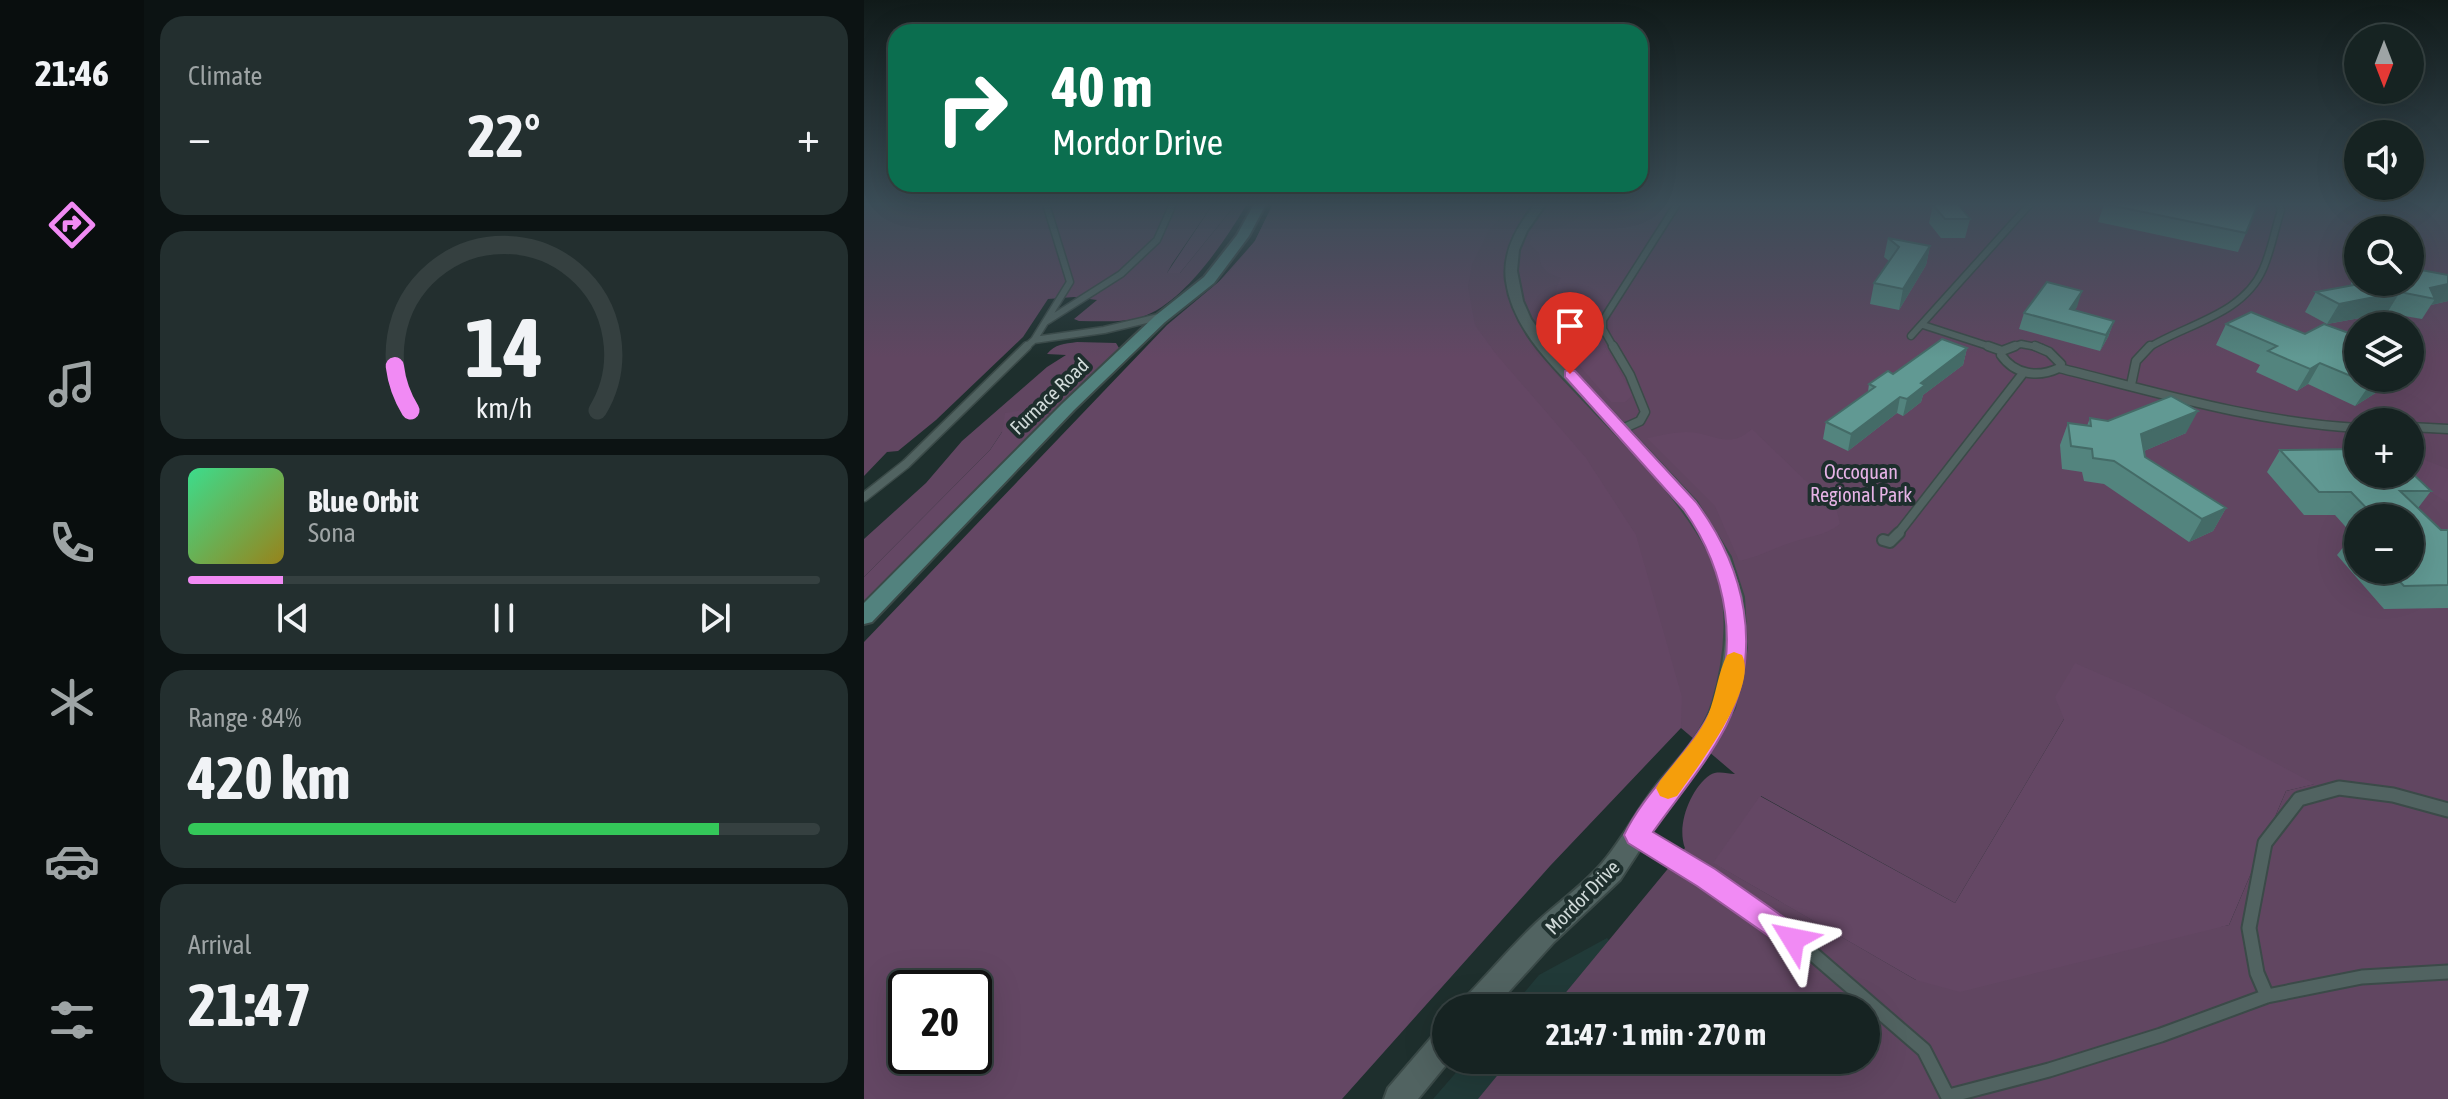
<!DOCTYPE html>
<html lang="en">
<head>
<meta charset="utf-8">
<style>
  :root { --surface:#162322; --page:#232f2f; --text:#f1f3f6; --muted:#9ea4a5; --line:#354040; --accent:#f18af4 }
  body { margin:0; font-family:"Asap Condensed",sans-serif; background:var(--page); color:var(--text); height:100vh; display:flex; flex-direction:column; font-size:30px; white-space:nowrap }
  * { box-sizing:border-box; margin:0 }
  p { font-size:26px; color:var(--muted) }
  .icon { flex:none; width:44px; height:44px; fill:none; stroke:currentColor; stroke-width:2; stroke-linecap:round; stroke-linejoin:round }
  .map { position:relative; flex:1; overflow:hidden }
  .drawer { display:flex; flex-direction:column; gap:16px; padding:16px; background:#0c1313; width:720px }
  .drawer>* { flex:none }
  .guide { position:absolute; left:24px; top:24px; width:760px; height:168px; border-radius:24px; box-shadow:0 8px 32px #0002,0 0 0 2px var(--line); background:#0b6e4f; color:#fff; overflow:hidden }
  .needle { width:52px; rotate:180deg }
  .fabs { position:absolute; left:1480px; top:24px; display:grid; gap:16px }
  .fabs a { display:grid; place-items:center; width:80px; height:80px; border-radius:50%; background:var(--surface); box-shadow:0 8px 32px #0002,0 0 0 2px var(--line); font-size:40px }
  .speed { position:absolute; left:24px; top:970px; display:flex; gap:16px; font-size:40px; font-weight:700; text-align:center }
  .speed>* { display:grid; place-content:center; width:104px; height:104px; border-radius:50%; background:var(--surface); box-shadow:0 8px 32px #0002,0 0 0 2px var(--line); line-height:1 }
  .speed .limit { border:4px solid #111; border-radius:12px; background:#fff; color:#111 }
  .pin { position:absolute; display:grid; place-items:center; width:68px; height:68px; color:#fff; margin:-82px -34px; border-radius:50% 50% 50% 0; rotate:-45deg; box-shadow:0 0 8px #0007 }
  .pin .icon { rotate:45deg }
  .me { position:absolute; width:88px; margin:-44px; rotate:305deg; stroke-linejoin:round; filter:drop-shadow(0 0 6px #0008) }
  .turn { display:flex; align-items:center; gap:28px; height:168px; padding:0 32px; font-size:36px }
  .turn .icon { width:104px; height:104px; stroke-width:2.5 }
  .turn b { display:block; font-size:56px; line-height:68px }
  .big { font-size:60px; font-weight:700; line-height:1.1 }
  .drawer .tile { flex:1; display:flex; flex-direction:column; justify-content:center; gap:12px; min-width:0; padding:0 28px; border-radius:24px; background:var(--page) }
  .drawer .dial { align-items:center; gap:0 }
  .dial svg { height:208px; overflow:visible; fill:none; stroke:var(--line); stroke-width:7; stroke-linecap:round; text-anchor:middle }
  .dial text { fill:var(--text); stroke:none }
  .song { display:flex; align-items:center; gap:24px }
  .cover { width:96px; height:96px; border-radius:12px; background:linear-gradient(135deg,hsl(150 70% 55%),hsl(50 70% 35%)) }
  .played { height:8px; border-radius:4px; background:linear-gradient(90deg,var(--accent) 15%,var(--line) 15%) }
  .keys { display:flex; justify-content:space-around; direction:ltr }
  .heat { display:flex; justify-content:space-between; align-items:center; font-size:44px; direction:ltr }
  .charge { height:12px; border-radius:6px; background:linear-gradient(90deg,#34c759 84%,var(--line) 0) }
  .trip { position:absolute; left:568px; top:994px; width:448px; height:80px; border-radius:40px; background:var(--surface); box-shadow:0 8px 32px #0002,0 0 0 2px var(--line); font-weight:700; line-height:80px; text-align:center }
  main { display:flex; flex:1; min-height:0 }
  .dock { display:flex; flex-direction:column; width:144px; justify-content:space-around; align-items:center; background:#090e0e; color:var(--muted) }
  .dock .icon { width:56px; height:56px }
  .dock .current { color:var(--accent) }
  .dock b { font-size:36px; color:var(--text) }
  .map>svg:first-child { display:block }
</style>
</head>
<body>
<main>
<nav class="dock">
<b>21:46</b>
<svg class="icon current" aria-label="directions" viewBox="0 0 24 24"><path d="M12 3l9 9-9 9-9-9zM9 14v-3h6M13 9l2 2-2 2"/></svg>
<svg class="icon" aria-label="music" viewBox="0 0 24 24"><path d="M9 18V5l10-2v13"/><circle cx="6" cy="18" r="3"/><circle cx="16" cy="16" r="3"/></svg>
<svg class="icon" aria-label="phone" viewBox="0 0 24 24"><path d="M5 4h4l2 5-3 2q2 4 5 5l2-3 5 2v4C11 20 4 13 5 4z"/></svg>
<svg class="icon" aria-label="climate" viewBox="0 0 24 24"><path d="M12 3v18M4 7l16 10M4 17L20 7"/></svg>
<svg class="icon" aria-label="car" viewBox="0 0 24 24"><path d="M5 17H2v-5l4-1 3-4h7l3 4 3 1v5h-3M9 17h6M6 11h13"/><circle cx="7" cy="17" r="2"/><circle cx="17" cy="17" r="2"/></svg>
<svg class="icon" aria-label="filters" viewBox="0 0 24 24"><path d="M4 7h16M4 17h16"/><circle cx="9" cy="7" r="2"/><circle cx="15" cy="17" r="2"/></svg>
</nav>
<section class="drawer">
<div class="tile"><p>Climate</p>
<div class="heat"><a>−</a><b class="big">22°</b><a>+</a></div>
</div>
<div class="tile dial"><svg viewBox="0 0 100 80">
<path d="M14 69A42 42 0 1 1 86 69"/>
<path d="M14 69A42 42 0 0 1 8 52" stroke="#f18af4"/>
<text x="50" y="56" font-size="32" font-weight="700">14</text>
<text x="50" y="72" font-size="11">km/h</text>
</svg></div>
<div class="tile">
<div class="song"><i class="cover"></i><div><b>Blue Orbit</b><p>Sona</p></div></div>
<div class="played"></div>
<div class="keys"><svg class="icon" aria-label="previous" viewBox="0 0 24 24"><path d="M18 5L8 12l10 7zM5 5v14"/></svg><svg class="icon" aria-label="pause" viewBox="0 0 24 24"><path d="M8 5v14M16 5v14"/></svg><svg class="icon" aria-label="next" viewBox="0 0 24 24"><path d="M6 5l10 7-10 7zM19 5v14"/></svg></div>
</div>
<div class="tile"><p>Range · 84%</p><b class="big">420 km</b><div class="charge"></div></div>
<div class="tile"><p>Arrival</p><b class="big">21:47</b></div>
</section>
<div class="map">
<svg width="1584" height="1099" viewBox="0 0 1584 1099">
  <rect width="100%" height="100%" fill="#1e2f2d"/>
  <path fill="#213a38" d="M743,938L801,1008H647L675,975Z
    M603,1060H820L794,1099H569Z"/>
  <path fill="#614661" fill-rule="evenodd" d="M0,204H349L308,264L303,273H316L372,204H383C360,242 321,302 278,317C258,323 236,321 215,321L210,319L233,300L210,297L184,299L159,337L72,420L34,451L23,452L0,476Z
    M409,204H1584V1099H614L646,1060H1002V1008H689L821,848C812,825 827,788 846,775C854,770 863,774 871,774L817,728L799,717L344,294L391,241ZM1494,230H1546V282H1494ZM1494,326H1546V378H1494ZM1494,422H1546V474H1494ZM1494,518H1546V570H1494ZM1200,719L1450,784L1422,791L1365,925L1052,980L850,863L897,796L1091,903Z
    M213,342L252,343L255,348L187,414L166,409L138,432L126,450L0,577V539L62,483L98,441L183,367L202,355L183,354C191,344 200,344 213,342Z"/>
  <path fill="#644764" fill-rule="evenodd" d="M349,204H372L316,273H303Z
    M409,204H649L625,230L608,264L604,287L611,325L632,354L722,458L772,535L818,697L817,728L686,866L478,1099H0V642L303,325L364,274L391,241ZM110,988V1056H42V988Z
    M710,204H807L733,323L734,334L769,395L761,402H747L687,333L679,319L690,308L693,286L697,278C683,273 676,270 675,253L665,244L668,234C682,232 709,225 717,214Z
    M166,409L187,414L0,602V577L126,450L138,432L141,413Z
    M888,429L973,511L976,524C961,536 946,536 929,542C910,548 894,557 875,561L851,506L783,438C795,436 809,432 822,432C850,432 863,451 888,429Z
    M1546,454L1584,469V503L1540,475L1546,474Z
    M1211,663L1275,691L1451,784L1422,791L1365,925L1096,992L1052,980L849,863L896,796L1091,903L1200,719L1191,697Z"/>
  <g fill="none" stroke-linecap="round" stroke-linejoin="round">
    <g stroke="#3b4a48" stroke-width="9">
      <path id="lane-far3" d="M183,321L257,274L293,240L309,204
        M1059,325L1130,348
        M1047,336L1166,204
        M170,340L240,330L299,316
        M161,348L170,340L206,282L182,204
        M750,348L739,329V320L813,204
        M1145,348L1157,344L1178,348
        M1284,348C1322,324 1379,315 1399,269C1407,251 1411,229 1417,210L1415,204"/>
    </g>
    <g stroke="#3b4a48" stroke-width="11">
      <path id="lane-far2" d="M749,346L766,375L781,412L776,421L756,430
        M1124,346L1138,351
        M1151,346L1138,351L1137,355C1151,375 1174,378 1195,368L1197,364L1185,352L1171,346
        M1195,368C1295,393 1391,422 1494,428
        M1267,385L1272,361L1286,346
        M1546,427L1584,429
        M0,497L42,464L163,346
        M1033,535L1160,372"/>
    </g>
    <g stroke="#3b4a48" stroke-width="14">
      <path id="lane-far1" d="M1019,540L1026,542L1035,533"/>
    </g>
    <g stroke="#3b4a48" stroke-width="17">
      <path id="lane" d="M773,835L842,878L950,955L1060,1050L1085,1099
        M1403,996L1393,973L1385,928L1401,843L1435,799L1475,788L1529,795L1584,810
        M1085,1096L1185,1070L1297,1035L1403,996L1498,977L1584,972"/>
    </g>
    <g stroke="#3b4a48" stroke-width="4">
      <path id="street" d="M671,204H682L663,231L655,250L653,271L659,301L667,319L689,349L832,502L866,557L879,597L882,648L870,708L840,761L809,799L756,880L690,942L630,1008H597L601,998C625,973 647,947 672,923C693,903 720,885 739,862C760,837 774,808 795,782C814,759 840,733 849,703C863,657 869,600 847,555C818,498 768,451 725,405C692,369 649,332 642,281C638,252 653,226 671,204Z
        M582,1028V1060H586L554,1099H520L524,1088L572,1032Z"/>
    </g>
    <g stroke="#3b4a48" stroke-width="4">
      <path id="secondary" d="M390,204H402L385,236L350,283L301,322L210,410L8,622L0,624V603L198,404L291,316L340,277L373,235Z"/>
    </g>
    <use href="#lane-far3" stroke="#516361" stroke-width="6"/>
    <use href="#lane-far2" stroke="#516361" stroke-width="8"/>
    <use href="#lane-far1" stroke="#516361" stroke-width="10"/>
    <use href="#lane" stroke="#516361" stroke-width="13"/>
    <use href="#street" fill="#516361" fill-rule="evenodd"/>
    <use href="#secondary" fill="#52827e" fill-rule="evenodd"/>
  </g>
  <path fill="#53847e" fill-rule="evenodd" d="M1240,204L1382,233L1374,252L1234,222Z
    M1069,205L1106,219L1101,238H1077L1065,223Z
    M1024,238L1066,246L1062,265L1035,310L1006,304L1010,283L1025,261L1020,257Z
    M1494,270V282H1546L1584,301L1567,305L1558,319L1523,313L1463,324L1441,312L1452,292L1488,285L1487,284L1488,280Z
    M1213,307L1210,310L1250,321L1244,337L1236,351L1155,329L1160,313Z
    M1362,324L1441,334L1493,336L1487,346L1521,387L1491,406L1444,384L1433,391L1392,372L1396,365L1352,345Z
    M1103,348L1099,365L1059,395L1057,402L1039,416L1033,413L984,451L959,439L962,422L1004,392L1005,384L1029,374Z
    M1226,418L1322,433L1280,451L1281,457L1362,508L1349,531L1325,542L1240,484L1220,481L1218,472L1198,469L1196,445L1204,423L1223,426Z
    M1416,450L1567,491L1554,508L1577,530H1584V608L1520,609L1473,555L1489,535L1471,515H1440L1403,472ZM1494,518H1546V570H1494Z"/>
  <path fill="#446b67" d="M1066,246L1062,265L1035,310L1039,289Z
    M1584,284V301L1567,305L1571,299L1566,288Z
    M1218,291L1213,307L1201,325L1206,309Z
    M1536,292L1523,313L1463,324L1475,304Z
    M1250,321L1244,337L1236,351L1242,335Z
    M1493,336L1480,358L1481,343Z
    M1103,348L1099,365L1059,395L1057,402L1039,416L1043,399L1057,383Z
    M1456,363L1444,384L1433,391L1446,369Z
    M1515,378H1527L1521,387L1491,406L1506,384Z
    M1036,397L1033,413L984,451L987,434Z
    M1334,411L1322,433L1266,457L1277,434Z
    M1362,508L1349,531L1325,542L1338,519Z"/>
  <path fill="#619993" stroke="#446b67" stroke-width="2" d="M1071,204H1094L1106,219H1081L1069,205Z
    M1240,204H1394L1382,233Z
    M1024,238L1066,246L1039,289L1010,283L1035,247Z
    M1546,268L1584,275V284L1566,288L1571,299L1536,292L1475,304L1452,292L1506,282H1546Z
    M1183,282L1218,291L1206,309L1250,321L1242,335L1160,313Z
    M1387,312L1441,334L1460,324L1493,336L1481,343L1494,349V378H1515L1506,384L1456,363L1446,369L1404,351L1413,346L1362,324Z
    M1078,339L1103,348L1057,383L1061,385L1043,399L1036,397L987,434L962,422L1011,387L1005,384L1024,371L1029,374Z
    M1307,396L1334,411L1277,434L1281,457L1362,508L1338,519L1250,461L1229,458L1228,449L1207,446L1204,423L1227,426L1226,418L1244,421Z
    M1494,449V474H1546V471L1567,491H1536L1577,530H1584V585L1540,586L1525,570H1546V518H1512L1487,492H1455L1416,450Z"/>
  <linearGradient id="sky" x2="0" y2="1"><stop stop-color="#101a19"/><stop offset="0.57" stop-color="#3b4d57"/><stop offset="1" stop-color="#3b4d57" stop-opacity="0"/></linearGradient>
  <rect width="1584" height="358" fill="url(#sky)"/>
  <path fill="#f18af4" stroke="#9d5a9f" stroke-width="2" d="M706,370L711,371L832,502C881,568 900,649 862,726C843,763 813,798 789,832L851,869L938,930L942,939L938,949L929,953L833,886L764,843L760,835C780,793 819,760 842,720C880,654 862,569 820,510L701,377V371Z"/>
  <path fill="#f59e0b" d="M870,652L878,655C895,688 832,769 813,796L804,799L796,796L792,788L796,781C811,761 834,738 844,715C852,696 854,672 863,655Z"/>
  <g text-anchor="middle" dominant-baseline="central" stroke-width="8" stroke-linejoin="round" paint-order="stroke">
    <g font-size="20" fill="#d0dad9" stroke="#1e2f2d">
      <text transform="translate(185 396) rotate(-44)">Furnace Road</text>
      <text transform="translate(718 897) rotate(-45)">Mordor Drive</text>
    </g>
    <g font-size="20" fill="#e6b3e6" stroke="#1e2f2d">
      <text x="997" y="471">Occoquan<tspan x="997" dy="23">Regional Park</tspan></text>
    </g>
  </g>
</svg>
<div class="fabs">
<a><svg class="needle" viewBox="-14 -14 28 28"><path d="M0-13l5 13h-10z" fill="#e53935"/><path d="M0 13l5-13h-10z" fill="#9ea4a5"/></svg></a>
<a><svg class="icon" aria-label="sound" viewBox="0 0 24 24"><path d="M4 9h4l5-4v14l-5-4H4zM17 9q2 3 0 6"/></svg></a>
<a><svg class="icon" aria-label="search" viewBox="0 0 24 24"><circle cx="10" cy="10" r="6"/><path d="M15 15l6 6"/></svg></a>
<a><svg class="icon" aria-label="layers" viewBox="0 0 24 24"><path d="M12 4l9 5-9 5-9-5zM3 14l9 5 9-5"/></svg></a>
<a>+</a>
<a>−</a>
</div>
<div class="speed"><div class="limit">20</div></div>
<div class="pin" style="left:706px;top:374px;background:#d93025"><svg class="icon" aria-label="arrive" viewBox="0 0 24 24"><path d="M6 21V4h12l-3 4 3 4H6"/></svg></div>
<svg class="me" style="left:929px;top:939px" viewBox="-20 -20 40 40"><path d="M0-17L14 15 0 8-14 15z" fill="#f18af4" stroke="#fff" stroke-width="4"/></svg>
<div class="trip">21:47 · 1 min · 270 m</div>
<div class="guide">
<div class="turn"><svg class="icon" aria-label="right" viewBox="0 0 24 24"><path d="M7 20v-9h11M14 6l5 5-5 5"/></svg><div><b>40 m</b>Mordor Drive</div></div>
</div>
</div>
</main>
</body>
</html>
